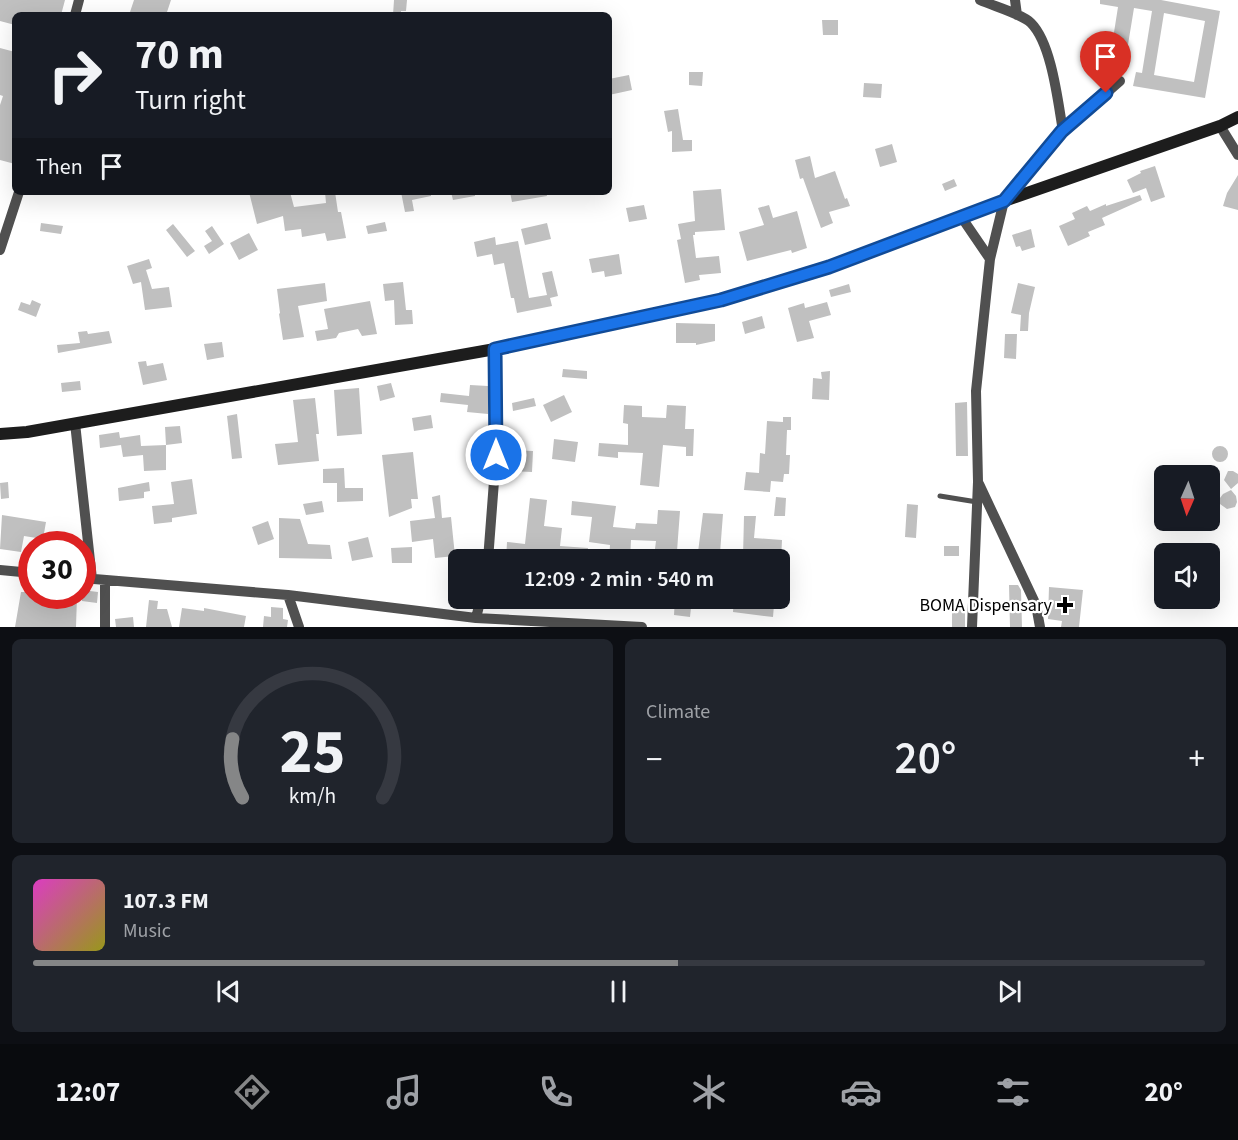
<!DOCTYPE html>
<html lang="en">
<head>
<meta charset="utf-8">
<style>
  :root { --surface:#171b24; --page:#20242c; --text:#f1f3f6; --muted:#9ea1a6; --line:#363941; --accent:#858687 }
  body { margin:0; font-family:"Source Sans 3",sans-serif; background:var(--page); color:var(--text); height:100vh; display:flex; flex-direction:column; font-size:22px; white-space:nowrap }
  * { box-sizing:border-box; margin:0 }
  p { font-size:20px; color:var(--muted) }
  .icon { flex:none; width:33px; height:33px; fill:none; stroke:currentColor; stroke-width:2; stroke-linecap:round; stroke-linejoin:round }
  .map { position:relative; height:627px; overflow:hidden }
  .panel { display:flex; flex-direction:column; gap:12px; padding:12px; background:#0d0f14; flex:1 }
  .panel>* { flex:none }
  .top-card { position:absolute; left:12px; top:12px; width:600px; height:183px; border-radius:9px; box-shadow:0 6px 24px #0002; background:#171b24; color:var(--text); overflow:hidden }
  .needle { width:39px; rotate:183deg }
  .fabs { position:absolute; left:1154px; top:465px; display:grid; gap:12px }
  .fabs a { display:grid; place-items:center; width:66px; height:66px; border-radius:9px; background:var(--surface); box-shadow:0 6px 24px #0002; font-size:30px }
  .speed { position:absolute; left:18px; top:531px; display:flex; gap:12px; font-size:30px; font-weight:700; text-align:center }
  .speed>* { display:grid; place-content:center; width:78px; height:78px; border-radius:50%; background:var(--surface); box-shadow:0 6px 24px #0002; line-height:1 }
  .speed .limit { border:9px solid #d22; background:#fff; color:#111 }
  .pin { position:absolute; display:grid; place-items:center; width:51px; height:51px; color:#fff; margin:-62px -26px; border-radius:50% 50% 50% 0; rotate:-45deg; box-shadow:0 0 6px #0007 }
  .pin .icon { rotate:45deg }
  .me { position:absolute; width:66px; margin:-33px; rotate:0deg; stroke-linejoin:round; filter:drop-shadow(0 0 4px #0008) }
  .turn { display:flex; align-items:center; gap:21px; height:126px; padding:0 24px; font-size:27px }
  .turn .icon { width:78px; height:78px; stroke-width:2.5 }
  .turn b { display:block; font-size:42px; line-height:51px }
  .then { display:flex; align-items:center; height:57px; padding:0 24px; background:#0003; gap:12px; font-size:22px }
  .big { font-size:45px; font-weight:600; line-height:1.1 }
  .panel .tile { flex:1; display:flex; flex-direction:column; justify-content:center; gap:9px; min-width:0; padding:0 21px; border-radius:9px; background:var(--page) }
  .panel .dial { align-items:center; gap:0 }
  .dial svg { height:156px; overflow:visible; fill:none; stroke:var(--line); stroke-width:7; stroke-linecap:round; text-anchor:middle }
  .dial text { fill:var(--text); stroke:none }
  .song { display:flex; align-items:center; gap:18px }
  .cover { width:72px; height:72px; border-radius:9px; background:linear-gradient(135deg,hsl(310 70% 55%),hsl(60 70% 35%)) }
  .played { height:6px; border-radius:3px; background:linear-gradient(90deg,var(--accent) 55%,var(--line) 55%) }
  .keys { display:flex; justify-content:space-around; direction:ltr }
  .heat { display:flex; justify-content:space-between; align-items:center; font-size:33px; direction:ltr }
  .panel .tiles { flex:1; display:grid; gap:12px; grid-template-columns:1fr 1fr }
  .tile:last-child { grid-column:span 2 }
  .trip { position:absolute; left:448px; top:549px; width:342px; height:60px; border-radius:9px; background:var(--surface); box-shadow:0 6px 24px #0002; font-weight:600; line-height:60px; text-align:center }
  .menu { display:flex; height:96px; justify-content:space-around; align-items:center; background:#090b0e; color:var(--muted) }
  .menu .icon { width:42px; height:42px }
  .menu .active { color:var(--accent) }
  .menu b { font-size:27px; color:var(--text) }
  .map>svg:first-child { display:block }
</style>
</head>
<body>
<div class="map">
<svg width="1238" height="627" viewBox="0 0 1238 627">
  <rect width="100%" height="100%" fill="#fff"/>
  <path fill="#c0c0c0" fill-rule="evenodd" d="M0,0H65L61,15H15V25L0,21Z
    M134,0H171L166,15H129Z
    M394,0H407L406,11H401V15H393Z
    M1100,0H1161L1220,11L1205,98L1133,86L1136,72L1142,73L1152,11L1134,8L1125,63L1108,60L1110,67L1087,74L1084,64L1091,62L1088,52L1112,45L1118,7L1100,4ZM1164,13L1205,21L1194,82L1154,75Z
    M822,20H838V35H823Z
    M0,48L15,52V164L0,160V105L3,96L0,95Z
    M689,72H703L702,86L689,85Z
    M629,75L632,90L609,95V79Z
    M864,83L882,84L881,98L863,97Z
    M678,109L683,140H692V151L672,152V131L668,132L664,111Z
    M892,144L897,162L880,167L875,149Z
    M810,156L815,178L835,171L845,199L847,198L850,206L829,212L833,223L821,228L803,178L800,179L795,160Z
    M1155,166L1165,197L1151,202L1146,188L1133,193L1127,180L1141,173L1140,171Z
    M1238,175V210L1223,206L1227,193Z
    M954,179L957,186L945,191L942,184Z
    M721,189L725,230L695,232V235H693L696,258L719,256L721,273L699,275L700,280L685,283L677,240L681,239L678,224L695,221L693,191Z
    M249,192H290L294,207L326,203L325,192H335L338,212H341L346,238L327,241L325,233L302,237L301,229L285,231L283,216L257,224Z
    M401,192H431V196L412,200L414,211L405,212Z
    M451,192H475V196L453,200Z
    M510,192H546L547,196L512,202Z
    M1140,195L1142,200L1102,218L1105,225L1088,232L1090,236L1068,246L1059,226L1075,219L1072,213L1087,206L1090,211L1106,204V206Z
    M644,205L647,219L629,222L626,208Z
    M769,205L773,218L797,211L807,248L792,253L791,250L747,261L739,232L764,225L758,208Z
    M385,222L387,231L368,234L366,226Z
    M41,223L63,226L61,234L40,231Z
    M547,223L551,239L525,245L521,229Z
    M173,224L195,251L187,257L166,230Z
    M212,226L224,244L209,254L204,246L212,241L205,231Z
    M1031,229L1035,247L1022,251L1020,246L1016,247L1012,235Z
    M249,233L258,250L239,260L230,243Z
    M495,237L496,245L518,241L529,298L547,295L542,273L552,271L558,296L550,298L552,306L517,313L514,298H511L504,263L494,265L492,254L477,257L474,242Z
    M619,254L622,274L605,277L604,271L592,273L589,259Z
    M149,259L152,268L146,270L152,289L169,287L172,307L145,310L141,282L133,284L127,266Z
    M403,282L406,310H412L413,324L395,325L394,300L385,301L383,284Z
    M325,283L327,301L298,306L304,337L283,340L279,314L280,313L277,289Z
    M1018,283L1035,287L1029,313L1028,331H1020L1021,315L1011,313Z
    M849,284L851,292L831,297L829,290Z
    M32,300L41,304L36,317L18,310L21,302L30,305Z
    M370,301L377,334L362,336L358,329L339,333L336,338L317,341L315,331L328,329L324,309Z
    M827,302L831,315L809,321L814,338L797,342L788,308L804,303L805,308Z
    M762,316L765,328L745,334L742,322Z
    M676,323L715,324V341L696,345V343H676Z
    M87,331L88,334L109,331L112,343L58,353L57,345L80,343L78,332Z
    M1005,334H1017L1016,359L1004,358Z
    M222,342L224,357L207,360L204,344Z
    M146,361L147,366L163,363L167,380L143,385L138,362Z
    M563,369L587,371V379L562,377Z
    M830,371L829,400L812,399L813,378L822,379L821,372Z
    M80,381L81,390L62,392L61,383Z
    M391,383L395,397L380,401L377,386Z
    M470,385L488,386V414L467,412L468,405L440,402L441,393L469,396Z
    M359,388L362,434L337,436L334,390Z
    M564,395L572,412L551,422L543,405Z
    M315,398L319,434H316L319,461L278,465L275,444L298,442L293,400Z
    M534,398L536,406L513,411L512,403Z
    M967,402L968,456H956L955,403Z
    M624,405L642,406V417L666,418L667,405L686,406L685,429H694L693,456H686V447L663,445L659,487L640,485L643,453L618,452V458L598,456L599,443L628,445V424L623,423Z
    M237,414L242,458L232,459L227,416Z
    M431,415L433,428L414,431L412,418Z
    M783,417H791V430H787L786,455H790L789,474H784L783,482L771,481L770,492L744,490L746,472L759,473L760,453L765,454L767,421L783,422Z
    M180,426L182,443L166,445L165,427Z
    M119,432L120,438L140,435L141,446L166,445V470L144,471L143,455L123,457L121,445L100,448L99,435Z
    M554,439L578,442L575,462L552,459Z
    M1212 454a8 8 0 1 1 16 0a8 8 0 1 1-16 0Z
    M511,450L533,451L532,472L510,471Z
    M413,452L418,499H411L412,508L389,517L382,455Z
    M344,468L345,488H363V501L337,502V483H323V469Z
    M1228,471H1233L1238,474V483L1231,489L1224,480Z
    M192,479L197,514L172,518V522L154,524L152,506L174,504L171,482Z
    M8,482L9,498L1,499L0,483Z
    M149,482L150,491L144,492V498L119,501L118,488Z
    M1231,490L1236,496L1237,502L1235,507L1227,509L1220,504V498L1223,494Z
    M440,495L442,518L451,517L455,556L435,558L433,539L412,542L410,521L435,518L432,497Z
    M776,497L786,498L785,516H774Z
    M530,498L547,500L544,526L562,528L560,546L588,548L587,560H506L507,542L525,544Z
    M322,501L324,512L306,515L303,504Z
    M572,501L616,506L613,527L635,529L636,523L657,524L658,510L680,511L677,551L655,549L656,541L631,540L630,560H609L610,545L589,542L592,517L571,515Z
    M907,504L918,505L916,538L905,537Z
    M703,513L723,514L720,553H718L717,560H697Z
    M2,515L46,522L43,539L24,536L21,552L0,549Z
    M744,516H756L754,538L782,540L781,560L743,557Z
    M279,518L300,519L308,544L330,545L332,559L279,558Z
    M268,521L274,539L258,545L252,527Z
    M368,537L373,557L352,561L348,542Z
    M944,546H959V556H944Z
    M412,547V563H392L391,548Z
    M1009,585H1018L1021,590L1022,627H1010Z
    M1049,587L1083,590L1079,627H1061L1062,621L1048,619Z
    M82,590L98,592L97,603L82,601Z
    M21,592H32V596H77L76,627H15Z
    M675,598H692L690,617L674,615Z
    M734,598H771L770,605H774L773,617L733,612Z
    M149,600L158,601L157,609H167L172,627H146Z
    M271,607L283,608V619L288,620L287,627H263L264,616L271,617Z
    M182,608L204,611V608L246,616L244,627H179Z
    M952,609H965V627H952Z
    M133,617L134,627H116L115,619Z"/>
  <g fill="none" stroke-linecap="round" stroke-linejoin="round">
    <path stroke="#505050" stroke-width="5" d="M940,496L977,502"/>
    <path stroke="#505050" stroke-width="10" d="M1015,0L1017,15
      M75,15L79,0
      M1220,126L1238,155
      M1063,131L1120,81
      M962,218L990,259
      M0,250L19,192
      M75,423L92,579
      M979,484L1036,605L1040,627
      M488,560L496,455L495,349
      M0,570L32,573
      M82,578L288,595L476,618L642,627
      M105,580V627
      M288,595L299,627
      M476,618L481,598
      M972,627L978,482L976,391L990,259L1004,201L1063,131C1058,103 1052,44 1031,23C1022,14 993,6 980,0"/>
    <path stroke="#1d1d1d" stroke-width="12" d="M0,434L27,432L495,349L721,300L829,267L1004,201L1220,126L1238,117"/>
  </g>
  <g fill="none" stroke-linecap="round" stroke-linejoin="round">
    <g stroke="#114b97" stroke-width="15">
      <path id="route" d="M496,455L495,349L721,300L829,267L1004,201L1062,131L1106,93"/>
    </g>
    <use href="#route" stroke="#1a73e8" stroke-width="10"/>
  </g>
  <path fill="#000" stroke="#fff" stroke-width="2" d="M1062 596h6v6h6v6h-6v6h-6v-6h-6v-6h6z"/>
  <g text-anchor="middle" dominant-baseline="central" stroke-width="4.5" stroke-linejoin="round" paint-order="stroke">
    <g font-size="18" fill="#000" stroke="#fff" text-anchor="end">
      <text x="1052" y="605">BOMA Dispensary</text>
    </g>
  </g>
</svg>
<div class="fabs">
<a><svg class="needle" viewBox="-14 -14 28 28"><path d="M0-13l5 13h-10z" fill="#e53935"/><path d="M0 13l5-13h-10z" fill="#9ea1a6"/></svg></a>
<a><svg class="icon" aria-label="sound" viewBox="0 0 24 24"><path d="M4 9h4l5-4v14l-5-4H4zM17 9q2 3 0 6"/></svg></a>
</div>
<div class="speed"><div class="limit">30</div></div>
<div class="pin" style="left:1106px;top:93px;background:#d93025"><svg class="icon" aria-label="arrive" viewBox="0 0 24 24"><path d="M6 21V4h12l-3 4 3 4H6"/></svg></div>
<svg class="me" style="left:496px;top:455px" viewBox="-20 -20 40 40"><circle r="17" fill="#1a73e8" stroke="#fff" stroke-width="3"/><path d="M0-11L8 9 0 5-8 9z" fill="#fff"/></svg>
<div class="trip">12:09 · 2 min · 540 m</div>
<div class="top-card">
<div class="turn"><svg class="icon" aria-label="right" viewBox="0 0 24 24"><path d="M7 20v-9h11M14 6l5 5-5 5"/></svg><div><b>70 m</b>Turn right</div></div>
<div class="then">Then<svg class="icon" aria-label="arrive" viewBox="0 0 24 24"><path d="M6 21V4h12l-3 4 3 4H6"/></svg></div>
</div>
</div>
<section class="panel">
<div class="tiles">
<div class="tile dial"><svg viewBox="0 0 100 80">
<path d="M14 69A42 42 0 1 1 86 69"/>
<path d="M14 69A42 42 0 0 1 9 39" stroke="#858687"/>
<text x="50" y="56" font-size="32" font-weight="700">25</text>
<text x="50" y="72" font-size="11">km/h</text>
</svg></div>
<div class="tile"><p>Climate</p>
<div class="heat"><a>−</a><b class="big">20°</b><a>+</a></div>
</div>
<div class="tile">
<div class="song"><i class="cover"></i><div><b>107.3 FM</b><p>Music</p></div></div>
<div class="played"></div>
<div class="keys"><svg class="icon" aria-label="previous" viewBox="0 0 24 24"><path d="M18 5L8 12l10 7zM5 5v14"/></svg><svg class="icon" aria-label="pause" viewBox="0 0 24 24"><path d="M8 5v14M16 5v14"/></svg><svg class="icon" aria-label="next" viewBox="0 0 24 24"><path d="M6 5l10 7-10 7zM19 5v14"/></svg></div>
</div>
</div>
</section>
<nav class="menu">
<b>12:07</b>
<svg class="icon active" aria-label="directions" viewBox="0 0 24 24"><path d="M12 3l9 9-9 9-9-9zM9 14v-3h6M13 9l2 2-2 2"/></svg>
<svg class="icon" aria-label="music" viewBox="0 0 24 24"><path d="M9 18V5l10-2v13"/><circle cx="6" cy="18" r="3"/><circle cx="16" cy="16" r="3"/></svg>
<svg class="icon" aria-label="phone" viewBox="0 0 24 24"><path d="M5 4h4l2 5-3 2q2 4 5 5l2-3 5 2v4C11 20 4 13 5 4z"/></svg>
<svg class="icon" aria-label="climate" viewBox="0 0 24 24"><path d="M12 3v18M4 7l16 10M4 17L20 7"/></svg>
<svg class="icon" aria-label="car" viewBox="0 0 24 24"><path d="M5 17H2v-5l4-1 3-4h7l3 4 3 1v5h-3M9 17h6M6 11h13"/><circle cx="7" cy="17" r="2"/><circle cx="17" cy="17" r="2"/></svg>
<svg class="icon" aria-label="filters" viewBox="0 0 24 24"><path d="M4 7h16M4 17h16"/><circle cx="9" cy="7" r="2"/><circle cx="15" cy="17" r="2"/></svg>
<b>20°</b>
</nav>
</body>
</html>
